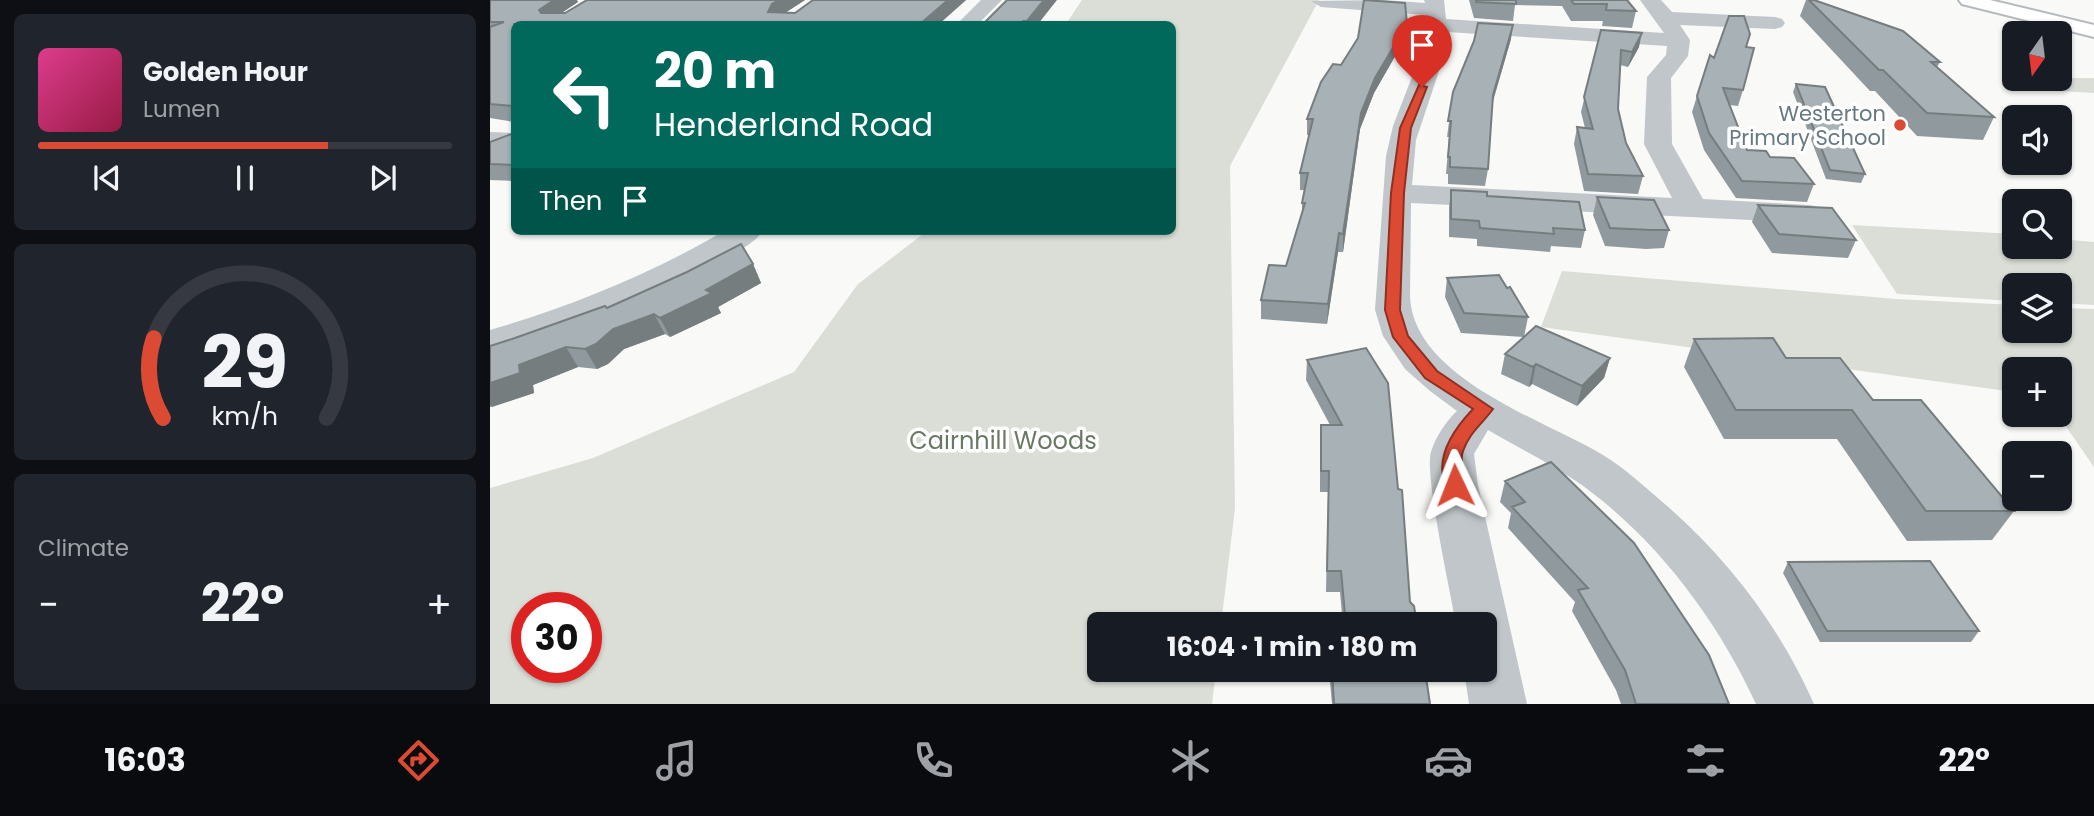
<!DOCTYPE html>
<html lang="en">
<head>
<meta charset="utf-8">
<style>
  :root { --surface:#171b24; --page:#20242c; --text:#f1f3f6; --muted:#9ea1a6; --line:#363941; --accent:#dc4a34 }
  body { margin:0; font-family:Poppins,sans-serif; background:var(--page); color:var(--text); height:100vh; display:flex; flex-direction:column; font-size:26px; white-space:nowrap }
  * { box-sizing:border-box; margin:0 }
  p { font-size:23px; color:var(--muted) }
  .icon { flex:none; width:38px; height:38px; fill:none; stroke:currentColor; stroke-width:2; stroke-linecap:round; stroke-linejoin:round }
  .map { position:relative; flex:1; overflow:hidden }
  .sheet { display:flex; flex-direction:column; gap:14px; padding:14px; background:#0d0f14; width:490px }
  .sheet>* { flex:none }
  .hud { position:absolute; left:21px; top:21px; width:665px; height:214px; border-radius:10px; box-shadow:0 2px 5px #0004; background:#00695c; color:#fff; overflow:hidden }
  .needle { width:46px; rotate:194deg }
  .tools { position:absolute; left:1512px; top:21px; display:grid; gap:14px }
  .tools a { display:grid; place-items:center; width:70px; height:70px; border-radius:10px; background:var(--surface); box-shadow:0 2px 5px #0004; font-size:35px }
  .speed { position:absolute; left:21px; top:592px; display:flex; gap:14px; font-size:35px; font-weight:700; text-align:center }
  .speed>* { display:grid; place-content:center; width:91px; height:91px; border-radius:50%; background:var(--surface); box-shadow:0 2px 5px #0004; line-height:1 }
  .speed .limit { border:10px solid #d22; background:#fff; color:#111 }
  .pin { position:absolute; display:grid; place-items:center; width:60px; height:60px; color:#fff; margin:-72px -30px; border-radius:50% 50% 50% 0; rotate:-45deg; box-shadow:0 0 7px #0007 }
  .pin .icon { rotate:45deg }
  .me { position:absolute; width:77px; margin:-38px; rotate:358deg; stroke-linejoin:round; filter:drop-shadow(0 0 5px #0008) }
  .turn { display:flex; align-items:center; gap:24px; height:147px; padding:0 28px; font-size:32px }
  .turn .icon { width:91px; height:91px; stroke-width:2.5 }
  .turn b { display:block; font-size:49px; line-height:60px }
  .then { display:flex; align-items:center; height:66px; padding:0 28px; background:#0003; gap:14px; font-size:26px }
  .big { font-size:52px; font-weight:700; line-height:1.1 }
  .sheet .card { flex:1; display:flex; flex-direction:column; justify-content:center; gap:10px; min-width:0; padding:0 24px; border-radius:10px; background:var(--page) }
  .sheet .dial { align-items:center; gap:0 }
  .dial svg { height:182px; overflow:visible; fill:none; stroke:var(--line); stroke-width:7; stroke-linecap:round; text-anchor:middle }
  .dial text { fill:var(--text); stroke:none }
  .song { display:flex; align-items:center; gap:21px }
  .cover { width:84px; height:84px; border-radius:10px; background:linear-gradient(135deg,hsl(330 70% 55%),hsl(340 70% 35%)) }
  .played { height:7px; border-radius:4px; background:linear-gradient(90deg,var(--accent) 70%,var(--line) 70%) }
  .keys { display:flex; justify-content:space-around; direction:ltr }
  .heat { display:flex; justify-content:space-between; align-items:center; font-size:38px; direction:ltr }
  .trip { position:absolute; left:597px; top:612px; width:410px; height:70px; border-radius:10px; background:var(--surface); box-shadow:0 2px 5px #0004; font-weight:700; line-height:70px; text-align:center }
  .menu { display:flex; height:112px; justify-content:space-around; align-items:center; background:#090b0e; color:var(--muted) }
  .menu .icon { width:49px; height:49px }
  .menu .selected { color:var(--accent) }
  .menu b { font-size:32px; color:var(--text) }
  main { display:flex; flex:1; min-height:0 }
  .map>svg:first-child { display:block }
</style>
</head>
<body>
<main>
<section class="sheet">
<div class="card">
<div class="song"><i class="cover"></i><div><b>Golden Hour</b><p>Lumen</p></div></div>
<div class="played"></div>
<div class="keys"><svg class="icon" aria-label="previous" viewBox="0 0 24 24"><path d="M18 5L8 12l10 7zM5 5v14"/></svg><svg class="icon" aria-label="pause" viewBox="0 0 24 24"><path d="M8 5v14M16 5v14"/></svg><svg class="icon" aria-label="next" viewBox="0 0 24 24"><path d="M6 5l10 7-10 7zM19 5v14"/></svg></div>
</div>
<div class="card dial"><svg viewBox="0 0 100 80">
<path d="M14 69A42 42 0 1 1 86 69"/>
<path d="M14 69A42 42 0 0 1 10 34" stroke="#dc4a34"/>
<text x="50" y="56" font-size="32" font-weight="700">29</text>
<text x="50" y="72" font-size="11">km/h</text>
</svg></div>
<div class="card"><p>Climate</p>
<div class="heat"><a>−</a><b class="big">22°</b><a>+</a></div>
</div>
</section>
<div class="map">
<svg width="1604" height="704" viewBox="0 0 1604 704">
  <rect width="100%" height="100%" fill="#f9f9f7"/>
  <path fill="#daded6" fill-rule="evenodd" d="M592,0H829L740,166L745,508L731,625H609V670H726L722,704H0V488L103,458L304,372L368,284L437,231H682V24H576ZM37,607H96V667H37Z
    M1518,78H1604V93L1531,89Z
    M1362,225L1524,234V247H1570V239L1604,242V305L1570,303V285H1524V301L1407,294Z
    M1072,271L1406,299L1524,305V331H1570V308L1604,309V467L1568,415H1570V369H1524V392L1051,327Z"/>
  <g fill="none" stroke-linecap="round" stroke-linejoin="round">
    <g stroke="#b3babd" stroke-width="4">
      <path id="secondary" d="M1469,0H1500L1604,25V37L1472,4Z"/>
    </g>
    <path fill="#c0c6c9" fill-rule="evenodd" d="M491,0H512L488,24H467Z
      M894,0L935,3L934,0H954L956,19L1174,33L1150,0H1171L1182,12L1285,17L1292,19L1295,23L1292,27L1285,29L1190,25L1200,40L1198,56L1181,78L1182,144L1213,199L1319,205L1330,207L1334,214L1330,221L1319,223L921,203L920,297C924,378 1054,420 1113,455C1136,469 1156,488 1176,505C1240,561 1289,626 1324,704H1266C1227,619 1164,535 1086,481C1058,462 1027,447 998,430L984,454L988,485L1037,704H979L974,670H994V625H966C961,594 934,474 941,452C945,438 956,421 967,411L940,391L915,369L893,336L885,310L896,156L903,126L932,51L936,15L831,7L821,1ZM957,32L1177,46L1176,55L1157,77L1154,144L1182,198L922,185L926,140L951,65Z
      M0,132L24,133V149L0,148Z
      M234,231H273C263,245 244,253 229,261C157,301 80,333 0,354V330C82,306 161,274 234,231Z"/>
    <use href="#secondary" fill="#fff" fill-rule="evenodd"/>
  </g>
  <path fill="#90999d" d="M0,0L88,2L71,13H75L97,0H315L295,13H305L476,0L449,24H24V122L0,118Z
    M979,0H1137L1146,11L1142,28L1112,26L1113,21H1081L1072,6L1025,5L1023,21L984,18Z
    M1316,0H1319L1450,62L1447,67L1504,117L1493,140L1427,136L1385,91H1380L1310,16Z
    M1111,30L1149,47L1138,67L1130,65L1128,109L1136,143L1153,176L1148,194L1094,191L1084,144L1087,127L1095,128L1091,112Z
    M916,37L884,93L870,129L853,252H848L837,324L771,319V300L796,266L812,214V203L814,190H810V173L819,135H817V119L851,65Z
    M1021,39L1002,105L998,169L995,186L958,184V174H956L959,137H957L963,92Z
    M1256,47L1253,90L1248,106L1239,105L1257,150L1280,157L1324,184L1317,202L1246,198L1214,150L1202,112L1207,96L1224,58Z
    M1306,84L1375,174L1371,183L1336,179L1303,92Z
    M24,133V181L0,180V142Z
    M961,190L997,196L1095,230L1091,248L1061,246L1060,252L987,246V239L959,237V207Z
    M1107,197L1179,230L1174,248L1156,249L1115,246L1103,215Z
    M1268,205L1366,240L1358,258L1282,253L1262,222Z
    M263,264L271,283L228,307L231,313L180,337L175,334L134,349L118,364L107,369L88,367L43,385L44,393L0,407V346L117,308Z
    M957,278L1017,288L1038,317L1034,337L971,333L955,297Z
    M1204,339L1296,358L1383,400L1524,511L1502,540L1417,541L1347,439H1234L1194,367Z
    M876,348L920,602L927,625H853L850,592H836L838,492H830V445L831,425H840L816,380L817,360Z
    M1015,354L1120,358L1114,378L1087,406L1042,384L1039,387L1011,374Z
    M1015,481L1239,704H1131L1126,690L1082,611L1085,602L1018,528L1021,513L1010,502Z
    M1298,562L1489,631L1481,642H1330L1293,573Z
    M839,670H935L940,704H842Z"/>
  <path fill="#767d7f" d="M64,0H87L88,2L55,24L49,10Z
    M289,0H315L287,18L278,12L282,4Z
    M458,0H476L449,24H430Z
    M554,0H567L548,24H538L537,21Z
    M917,24L916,37L884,93L870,129L853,252V234L871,113L885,78Z
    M1023,25L1021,39L1000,110L1003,95Z
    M1152,33L1149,47L1138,67L1142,52Z
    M849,233L848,252L837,324L838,304Z
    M263,264L271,283L228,307L231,313L180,337L170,318L216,290Z
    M164,314L175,334L134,349L118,364L107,369L95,349L123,329Z
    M76,347L88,367L43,385L44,393L2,407L0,405V383L29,365Z
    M1120,358L1114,378L1087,406L1092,386Z
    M1046,364L1042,384L1039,387L1043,367Z"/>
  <path fill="#a8b2b6" stroke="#767d7f" stroke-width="2" d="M0,0H64L49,10L51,13H75L97,0H289L282,4L278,12L305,13L323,0H458L430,24H24V106L0,104V27L14,22H0Z
    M517,0H554L537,21H533L530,24H493Z
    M874,0L915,3L917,24L885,78L871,113L853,234L849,233L838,304L771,300L779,265L796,266L815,203H812L818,173H810L823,119H817L831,82L843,64L851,65L868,38Z
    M986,0H1026V4L986,2Z
    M1081,0H1137L1146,11L1116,10L1117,4H1084Z
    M1319,0H1324L1413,31L1450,62H1441L1504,117L1437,113L1393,70H1389Z
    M1239,16H1254L1260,34L1256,47L1264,48L1253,90L1233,88L1257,150L1276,151L1280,157L1304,158L1324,184L1252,181L1219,133L1207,96L1220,55L1224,58Z
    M988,23L1023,25L1003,95L998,169L960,167V157H958L961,121H958L963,92L984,41Z
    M1111,30L1152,33L1142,52L1131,50L1128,109L1136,143L1153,176L1098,174L1087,127L1103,129L1094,97Z
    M1306,84L1335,87L1375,174L1340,170Z
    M24,133V165L0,164V142Z
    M961,190L997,192V196L1089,202L1095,230L1063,228L1064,234L990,228L989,221L961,219Z
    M1107,197L1164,200L1179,230H1161L1120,228Z
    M1268,205L1342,208L1366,240L1289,234Z
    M251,244L263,264L216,290L222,293L170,318L164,314L123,329L106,344L95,349L76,347L29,365L30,373L0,383V346L25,338L115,306L117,308L197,272Z
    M1009,275L1017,288L1020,287L1038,317L974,313L957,278Z
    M1046,326L1120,358L1092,386L1046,364L1043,367L1015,354Z
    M1283,338L1296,358H1350L1383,400H1431L1524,511H1436L1362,410H1246L1204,339Z
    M876,348L898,383L908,489L912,490L920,602L924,606L927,625H856L851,571H837L839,471H831V425H852L817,360Z
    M1061,462L1144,543L1219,655L1239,704H1146L1135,670L1088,590L1098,588L1022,507L1035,502L1015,481Z
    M1440,561L1489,631H1337L1298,562Z
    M842,670H935L940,704H844Z"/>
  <path fill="#dc4a34" stroke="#8f3022" stroke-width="2" d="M929,85L937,87L921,128L914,193L910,310L918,336L947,371L1003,409C993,423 979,433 973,451C968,463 978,478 972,490H958C942,461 963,430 983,409L935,378L903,337L895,310L901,193L910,128Z"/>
  <circle fill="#dc4a34" stroke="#fff" stroke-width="2.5" cx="1410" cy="125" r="7"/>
  <g text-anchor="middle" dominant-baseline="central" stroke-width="7" stroke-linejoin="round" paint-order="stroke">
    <g font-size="21" fill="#667881" stroke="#fff" text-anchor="end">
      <text x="1396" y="113">Westerton<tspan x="1396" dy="24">Primary School</tspan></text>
    </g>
    <g font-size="24" fill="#6a7964" stroke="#fff">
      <text x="513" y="440">Cairnhill Woods</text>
    </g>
  </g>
</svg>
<div class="tools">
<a><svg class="needle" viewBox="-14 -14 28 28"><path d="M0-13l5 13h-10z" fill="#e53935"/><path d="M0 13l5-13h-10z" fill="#9ea1a6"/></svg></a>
<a><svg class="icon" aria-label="sound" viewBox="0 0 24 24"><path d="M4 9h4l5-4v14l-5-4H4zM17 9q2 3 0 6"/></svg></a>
<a><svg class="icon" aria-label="search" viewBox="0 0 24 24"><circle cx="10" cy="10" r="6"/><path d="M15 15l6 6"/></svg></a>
<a><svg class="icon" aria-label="layers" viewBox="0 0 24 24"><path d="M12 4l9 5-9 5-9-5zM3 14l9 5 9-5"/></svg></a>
<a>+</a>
<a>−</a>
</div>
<div class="speed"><div class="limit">30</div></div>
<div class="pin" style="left:932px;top:87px;background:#d93025"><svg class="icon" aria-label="arrive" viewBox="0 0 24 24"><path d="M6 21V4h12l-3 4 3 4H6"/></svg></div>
<svg class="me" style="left:965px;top:485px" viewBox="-20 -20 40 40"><path d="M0-17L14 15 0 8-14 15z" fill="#dc4a34" stroke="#fff" stroke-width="4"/></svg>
<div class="trip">16:04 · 1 min · 180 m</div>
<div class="hud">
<div class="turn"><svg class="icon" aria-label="left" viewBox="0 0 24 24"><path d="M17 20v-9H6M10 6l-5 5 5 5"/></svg><div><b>20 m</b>Henderland Road</div></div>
<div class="then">Then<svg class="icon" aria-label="arrive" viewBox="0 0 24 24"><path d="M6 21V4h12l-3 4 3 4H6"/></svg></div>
</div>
</div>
</main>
<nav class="menu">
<b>16:03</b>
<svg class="icon selected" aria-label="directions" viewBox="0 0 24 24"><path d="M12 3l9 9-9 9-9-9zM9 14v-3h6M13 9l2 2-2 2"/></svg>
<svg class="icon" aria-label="music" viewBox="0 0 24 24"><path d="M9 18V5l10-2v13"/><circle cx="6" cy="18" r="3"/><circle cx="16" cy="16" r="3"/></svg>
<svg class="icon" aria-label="phone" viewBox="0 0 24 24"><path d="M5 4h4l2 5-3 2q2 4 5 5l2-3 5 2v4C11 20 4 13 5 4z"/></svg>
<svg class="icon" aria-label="climate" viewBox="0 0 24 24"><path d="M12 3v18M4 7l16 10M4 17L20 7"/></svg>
<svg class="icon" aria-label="car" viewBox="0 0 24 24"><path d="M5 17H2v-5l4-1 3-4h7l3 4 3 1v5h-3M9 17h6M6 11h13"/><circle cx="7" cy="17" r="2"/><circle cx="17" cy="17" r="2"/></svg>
<svg class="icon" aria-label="filters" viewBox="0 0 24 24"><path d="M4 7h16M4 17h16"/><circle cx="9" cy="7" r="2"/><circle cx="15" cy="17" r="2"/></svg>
<b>22°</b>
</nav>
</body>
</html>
